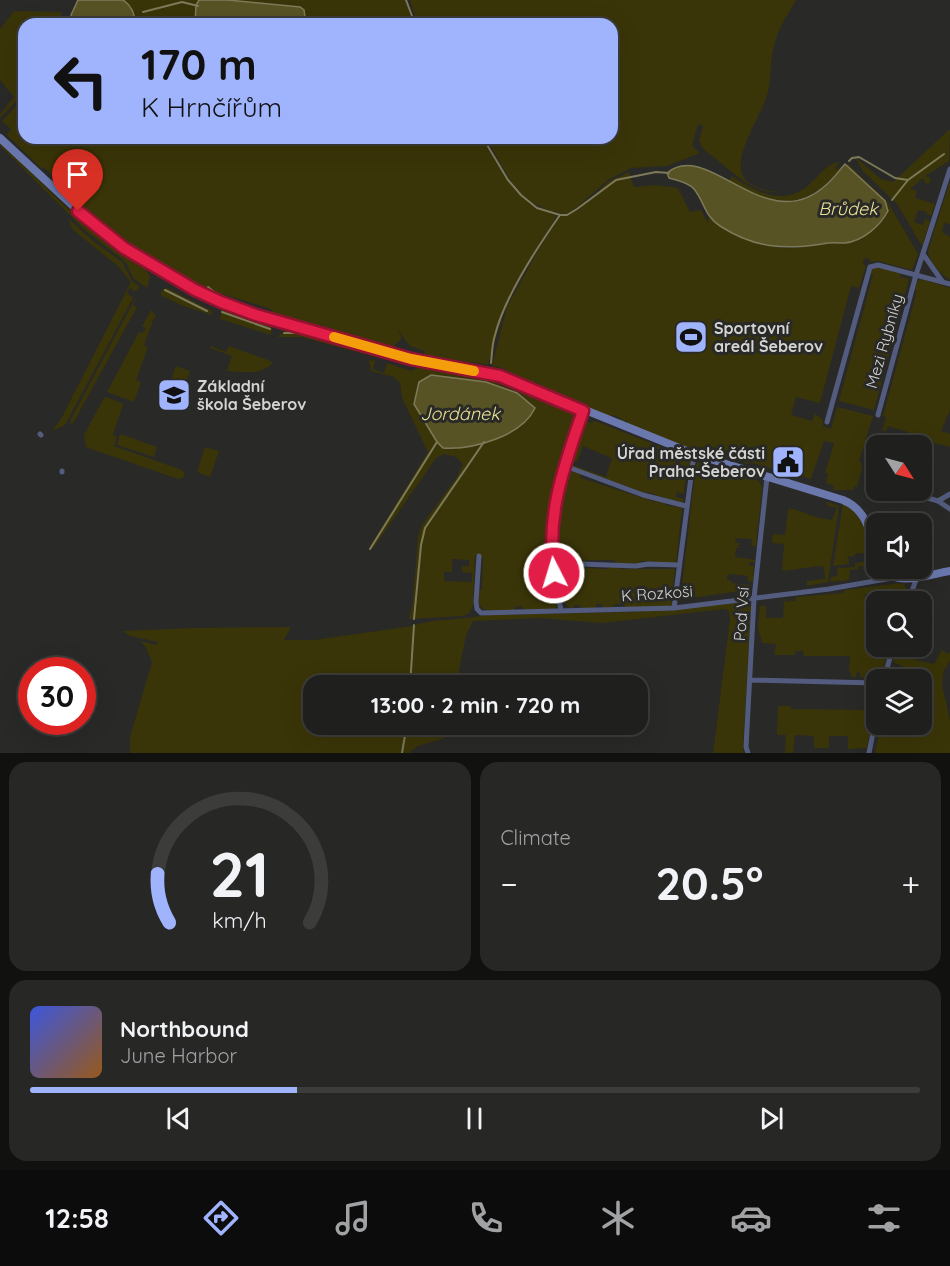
<!DOCTYPE html>
<html lang="en">
<head>
<meta charset="utf-8">
<style>
  :root { --surface:#1f1f1d; --page:#272726; --text:#f1f3f6; --muted:#a1a2a4; --line:#3c3d3b; --accent:#a0b3fd }
  body { margin:0; font-family:Quicksand,sans-serif; background:var(--page); color:var(--text); height:100vh; display:flex; flex-direction:column; font-size:22px; white-space:nowrap }
  * { box-sizing:border-box; margin:0 }
  p { font-size:20px; color:var(--muted) }
  .icon { flex:none; width:33px; height:33px; fill:none; stroke:currentColor; stroke-width:2; stroke-linecap:round; stroke-linejoin:round }
  .map { position:relative; height:753px; overflow:hidden }
  .side { display:flex; flex-direction:column; gap:9px; padding:9px; background:#111110; flex:1 }
  .side>* { flex:none }
  .top-card { position:absolute; left:18px; top:18px; width:600px; height:126px; border-radius:18px; box-shadow:0 6px 24px #0002,0 0 0 2px var(--line); background:#a0b3fd; color:#111; overflow:hidden }
  .needle { width:39px; rotate:126deg }
  .tools { position:absolute; left:866px; top:435px; display:grid; gap:12px }
  .tools a { display:grid; place-items:center; width:66px; height:66px; border-radius:12px; background:var(--surface); box-shadow:0 6px 24px #0002,0 0 0 2px var(--line); font-size:30px }
  .speed { position:absolute; left:18px; top:657px; display:flex; gap:12px; font-size:30px; font-weight:700; text-align:center }
  .speed>* { display:grid; place-content:center; width:78px; height:78px; border-radius:50%; background:var(--surface); box-shadow:0 6px 24px #0002,0 0 0 2px var(--line); line-height:1 }
  .speed .limit { border:9px solid #d22; background:#fff; color:#111 }
  .pin { position:absolute; display:grid; place-items:center; width:51px; height:51px; color:#fff; margin:-62px -26px; border-radius:50% 50% 50% 0; rotate:-45deg; box-shadow:0 0 6px #0007 }
  .pin .icon { rotate:45deg }
  .me { position:absolute; width:66px; margin:-33px; rotate:355deg; stroke-linejoin:round; filter:drop-shadow(0 0 4px #0008) }
  .turn { display:flex; align-items:center; gap:21px; height:126px; padding:0 24px; font-size:27px }
  .turn .icon { width:78px; height:78px; stroke-width:2.5 }
  .turn b { display:block; font-size:42px; line-height:51px }
  .big { font-size:45px; font-weight:700; line-height:1.1 }
  .side .card { flex:1; display:flex; flex-direction:column; justify-content:center; gap:9px; min-width:0; padding:0 21px; border-radius:18px; background:var(--page) }
  .side .dial { align-items:center; gap:0 }
  .dial svg { height:156px; overflow:visible; fill:none; stroke:var(--line); stroke-width:7; stroke-linecap:round; text-anchor:middle }
  .dial text { fill:var(--text); stroke:none }
  .song { display:flex; align-items:center; gap:18px }
  .cover { width:72px; height:72px; border-radius:9px; background:linear-gradient(135deg,hsl(230 70% 55%),hsl(30 70% 35%)) }
  .played { height:6px; border-radius:3px; background:linear-gradient(90deg,var(--accent) 30%,var(--line) 30%) }
  .keys { display:flex; justify-content:space-around; direction:ltr }
  .heat { display:flex; justify-content:space-between; align-items:center; font-size:33px; direction:ltr }
  .side .tiles { flex:1; display:grid; gap:9px; grid-template-columns:1fr 1fr }
  .card:last-child { grid-column:span 2 }
  .trip { position:absolute; left:303px; top:675px; width:345px; height:60px; border-radius:18px; background:var(--surface); box-shadow:0 6px 24px #0002,0 0 0 2px var(--line); font-weight:700; line-height:60px; text-align:center }
  .tabs { display:flex; height:96px; justify-content:space-around; align-items:center; background:#0c0c0c; color:var(--muted) }
  .tabs .icon { width:42px; height:42px }
  .tabs .active { color:var(--accent) }
  .tabs b { font-size:27px; color:var(--text) }
  .map>svg:first-child { display:block }
</style>
</head>
<body>
<div class="map">
<svg width="950" height="753" viewBox="0 0 950 753">
  <rect width="100%" height="100%" fill="#292927"/>
  <path fill="#3a3508" fill-rule="evenodd" d="M123,0H199L196,5L195,24H135L128,3Z
    M228,0H405L413,24H306L304,10Z
    M410,0H796C786,17 775,34 772,55C770,67 771,80 768,92C758,128 704,189 783,192C749,196 730,167 704,150L699,141L703,126L698,124L692,146L700,153L667,166L631,168L608,180L576,208L566,214C517,207 509,176 486,138H612V24H417Z
    M14,11L61,12L62,24H24V93L0,118V114L14,97L0,80V29Z
    M24,97V138H242L252,142L283,143L271,138H482C506,177 511,198 557,216L539,244L505,306L488,365L423,355L425,351L410,346L397,329L402,338L393,347L306,322L305,326L301,325L272,313L273,311L268,308L222,294L219,298L113,233L95,220L44,167L42,169L7,135L11,129L2,121Z
    M950,129L949,161L925,176L931,178L929,184L925,183L923,178L910,189L917,191L915,198L935,204L931,216L926,214L927,212L918,210L914,222L923,225L925,219L930,221L922,246L898,205L863,171L855,157L881,179L893,182Z
    M0,144C37,176 69,214 109,243C119,251 148,266 150,277L147,288L133,278L127,264L122,259L87,232L0,146Z
    M840,162L835,168L837,170L841,166V168C804,211 778,209 729,181L732,176C758,194 787,208 813,181C821,173 828,163 840,162Z
    M848,164L887,201L918,254L912,270L878,261L871,262L868,258L864,259L863,264L866,266L859,288L851,286L820,403L796,397L791,415L812,421L815,414L823,420V426L831,429L837,407L873,416L859,461L861,462L862,468L857,487L854,486L853,490H833L834,486L826,483L828,474L825,473L834,443L824,441L811,479L794,474L793,479L782,472L750,462L748,464L706,451L704,454L627,424V421L625,420L624,423L620,418L612,415L610,418L547,393L505,373V369L492,366L507,307L541,245L560,217L578,210L608,182L629,172L634,187L656,185L678,188L690,212L701,210L708,223L709,217C725,232 753,244 775,247C790,250 806,247 821,244C830,242 839,244 848,242C864,239 885,224 889,208L870,186L846,166Z
    M950,181V224L944,223L942,232L950,237V280C940,273 930,264 928,251Z
    M69,219L93,241L122,262L132,281L139,286L137,291L135,290L133,293V289L130,288L127,293L133,298L65,425L52,431L61,419L131,282L118,266L72,229Z
    M878,267L901,274L900,277L909,279L874,410L839,401L873,275L870,273L872,269Z
    M921,279L950,288V410L941,431L950,434V447L930,442L929,443L911,437V433L888,426L886,431H882L886,417L883,416L917,291L915,290L917,282Z
    M167,288L212,311L211,315L181,305L160,295L163,289Z
    M135,299L139,302L135,300L133,305L137,307L72,425L70,421Z
    M222,307L268,323L272,328L271,335L220,319Z
    M151,310L156,316L154,318L144,345L148,347L136,380L141,383L134,402L107,392L139,332L142,333L146,329L142,326Z
    M287,330L302,332L379,354L380,358L301,337H277Z
    M211,346L226,352L229,346L268,360L273,363C259,376 245,372 227,371L232,356L210,348Z
    M369,360L375,361L373,369L384,373L387,363L411,371L420,367L489,380L576,415C574,437 561,460 555,481C542,521 546,562 554,602L558,605L556,609L525,610L520,606L515,607L514,610H486C476,606 478,599 479,590L482,589L483,558L475,555L473,606L469,613L463,616L409,619L413,601L418,536L422,525L457,477L463,464L456,457L444,454L436,458L374,547L369,548L428,452L402,398L400,383L394,377L371,371ZM452,559L469,560V566H462V572L472,573V582L444,581V572H452Z
    M176,366L190,371L179,401L165,396Z
    M107,397L123,404L113,435L117,437L114,446L182,470L185,474L183,478L178,479L86,447L84,435L104,398Z
    M587,421L590,423L595,421L689,458L691,462L689,469H686L684,494L677,492L676,497L684,499L683,502L670,500L648,492L645,493L571,466L570,464L606,477L612,458L583,446L577,462L570,459L583,423Z
    M120,434L157,447L154,457L117,445Z
    M205,447L219,451L210,477L197,472Z
    M698,462L759,481L762,488L756,546H751L752,539L736,538L735,543H740V545H737L740,548H736L735,557L755,560V562H749V565L754,566L753,582L747,581L748,576L728,574L727,580H731V583L752,585L747,590L685,599L681,595L696,465Z
    M568,470L580,474L581,478L655,502L657,500V502L662,503L663,501L666,505L682,508L676,563L641,561L639,564L616,563L614,560H586L585,563L576,562L575,560H556L555,521L561,487Z
    M827,502L839,506L828,582L807,586V581L825,579L824,567L819,566L784,571L782,569L784,544L772,543L773,534L785,535L788,510L790,508L819,518L832,520L837,507L827,506Z
    M843,504C860,513 867,530 871,548L869,549L874,577H871L870,568L863,569V566H858V569L850,570L849,580L830,582L831,577L837,576L838,567L842,568L855,567V563L869,561V554L856,553L853,557L848,556L849,564L833,566Z
    M559,564L560,567H565V565L567,567L608,569L609,566L621,569H675L671,602L673,604L671,606L625,608L624,604H614L613,607H602V604H597L595,608H581L580,605H574L573,608H570C560,602 553,574 559,564Z
    M903,583L907,590L904,601H895L898,597L895,590L885,591L886,600L881,599L880,601L876,602L877,596L875,592L865,594L866,605L876,603V609L873,608L872,614H868L867,616L871,617L870,620L876,622V628L874,627L873,631L876,633V635L868,634L866,642L889,649L891,647L881,673L875,678L860,677V673L857,672L856,677H851V672H849L850,656H804L803,651H795V655H774L776,644L762,643L758,628L760,606H766V618H783L784,597L785,602L790,601L789,596L791,601H795L796,597L843,593L845,590Z
    M747,601L751,607L743,746L744,753H713L730,620L729,611L724,609L602,623L541,618L473,621L466,635L456,685L314,686V724L448,725L445,737C433,744 418,742 410,753H130V737L152,662L145,646L140,641L156,645L158,642L130,636L122,631L195,628L291,627L284,640H314L412,626C436,618 463,620 488,615L635,612L739,602L742,604Z
    M898,647H915L912,659L934,664L942,650L948,654L950,652V660L943,673L942,685L950,721V753H875L881,725L921,724V680L889,679L892,666L901,669L902,666L893,662Z
    M778,706H790L791,709L869,710L870,707H874L867,748L848,749V736H829V748H814V736L795,735L793,753H785L786,735H777Z"/>
  <path fill="#585325" stroke="#7d7a59" stroke-width="1.5" d="M78,0H123C131,5 135,14 135,24H74L71,15Z
    M199,0H228L300,7L304,10L306,24H195L196,5Z
    M845,164L885,201L888,211C880,226 863,241 845,243C838,243 830,242 822,244C784,250 754,248 720,226C705,217 704,201 694,189C688,182 676,180 669,178L667,173C708,138 766,240 826,185C833,179 839,171 845,164Z
    M431,375L486,382L517,393L535,408C522,436 473,450 443,448L437,442L414,404L419,382Z"/>
  <g fill="none" stroke-linecap="round" stroke-linejoin="round">
    <path stroke="#7d7a59" stroke-width="2" d="M406,0L415,24
      M143,12L182,2L198,6
      M483,138L508,180L521,195L537,208L560,215H567L577,209L616,180L656,172L669,173
      M849,161L852,158L859,157L895,178L908,180
      M892,200L908,180L944,154
      M208,287L218,295
      M165,290L207,311
      M222,312L270,329
      M307,325L325,329
      M284,333H294
      M491,363C492,354 492,344 495,335C505,296 536,249 560,215
      M370,549L437,442
      M414,619L421,545L425,528L484,442
      M410,686L414,625
      M402,753L407,724"/>
    <path stroke="#535c7e" stroke-width="5" d="M923,254L942,281
      M878,415L916,275L950,169
      M827,422L870,267L878,265L950,284
      M40,434L41,435
      M565,466L643,495L686,506
      M62,472V471
      M900,490L938,501L950,509
      M868,493L876,490
      M938,501L950,494
      M479,556L476,602L477,609L481,613L674,608L829,589L892,578
      M552,563L636,566L648,564L679,565
      M908,602L917,577
      M674,608L694,454
      M561,610C556,585 551,561 551,536C552,493 569,451 583,411
      M751,680L876,683
      M884,680L893,646
      M748,753L746,747L754,598L767,477
      M869,753L876,718"/>
    <path stroke="#6a78ae" stroke-width="8" d="M0,138L98,229L161,271L215,300L256,315L411,359L506,378L694,454L843,500C865,509 870,530 876,551
      M882,568C896,588 930,574 950,571"/>
  </g>
  <g fill="none" stroke-linecap="round" stroke-linejoin="round">
    <g stroke="#92132f" stroke-width="15">
      <path id="route" d="M78,211L124,248L195,290L221,302L256,315L411,359L500,376L583,411C564,466 546,514 554,573"/>
    </g>
    <use href="#route" stroke="#e11d48" stroke-width="10"/>
    <path stroke="#f59e0b" stroke-width="10" d="M334,337L411,359L474,371"/>
  </g>
  <defs>
    <g id="stadium-square" transform="scale(1.725)"><rect x="-9" y="-9" width="18" height="18" rx="4" fill="#a0b3fd" stroke="#292927"/><path d="M0-5a6.5 5 0 1 0 0 10a6.5 5 0 1 0 0-10ZM-3.5-1.8h7v3.6h-7Z" fill="#111"/></g>
    <g id="school-square" transform="scale(1.725)"><rect x="-9" y="-9" width="18" height="18" rx="4" fill="#a0b3fd" stroke="#292927"/><path d="M0-5L7-2L0 1L-7-2ZM-4 1L0 2.5L4 1V4Q0 6-4 4Z" fill="#111"/></g>
    <g id="civic-square" transform="scale(1.725)"><rect x="-9" y="-9" width="18" height="18" rx="4" fill="#a0b3fd" stroke="#292927"/><path d="M-.6-6.5H3V-4.5H.6V-3L4-1V1h2V6H-6V1h2V-1L-.6-3ZM-1.2 2.5V6h2.4V2.5Z" fill="#111"/></g>
  </defs>
  <g fill-rule="evenodd">
    <use href="#stadium-square" x="691" y="337"/>
    <use href="#school-square" x="174" y="395"/>
    <use href="#civic-square" x="788" y="462"/>
  </g>
  <g text-anchor="middle" dominant-baseline="central" stroke-width="6" stroke-linejoin="round" paint-order="stroke">
    <g font-size="16" font-weight="bold" fill="#d4d4d2" stroke="#292927" text-anchor="start">
      <text x="714" y="328">Sportovní<tspan x="714" dy="18">areál Šeberov</tspan></text>
      <text x="197" y="386">Základní<tspan x="197" dy="18">škola Šeberov</tspan></text>
      <text x="765" y="453" text-anchor="end">Úřad městské části<tspan x="765" dy="18">Praha-Šeberov</tspan></text>
    </g>
    <g font-size="16" fill="#d4d4d2" stroke="#292927">
      <text transform="translate(884 341) rotate(-74)">Mezi Rybníky</text>
      <text transform="translate(657 593) rotate(-4)">K Rozkoši</text>
      <text transform="translate(741 614) rotate(-86)">Pod Vsí</text>
    </g>
    <g font-size="18" font-style="italic" fill="#eae296" stroke="#292927">
      <text x="848" y="208">Brůdek</text>
      <text x="460" y="413">Jordánek</text>
    </g>
  </g>
</svg>
<div class="tools">
<a><svg class="needle" viewBox="-14 -14 28 28"><path d="M0-13l5 13h-10z" fill="#e53935"/><path d="M0 13l5-13h-10z" fill="#a1a2a4"/></svg></a>
<a><svg class="icon" aria-label="sound" viewBox="0 0 24 24"><path d="M4 9h4l5-4v14l-5-4H4zM17 9q2 3 0 6"/></svg></a>
<a><svg class="icon" aria-label="search" viewBox="0 0 24 24"><circle cx="10" cy="10" r="6"/><path d="M15 15l6 6"/></svg></a>
<a><svg class="icon" aria-label="layers" viewBox="0 0 24 24"><path d="M12 4l9 5-9 5-9-5zM3 14l9 5 9-5"/></svg></a>
</div>
<div class="speed"><div class="limit">30</div></div>
<div class="pin" style="left:78px;top:211px;background:#d93025"><svg class="icon" aria-label="arrive" viewBox="0 0 24 24"><path d="M6 21V4h12l-3 4 3 4H6"/></svg></div>
<svg class="me" style="left:554px;top:573px" viewBox="-20 -20 40 40"><circle r="17" fill="#e11d48" stroke="#fff" stroke-width="3"/><path d="M0-11L8 9 0 5-8 9z" fill="#fff"/></svg>
<div class="trip">13:00 · 2 min · 720 m</div>
<div class="top-card">
<div class="turn"><svg class="icon" aria-label="left" viewBox="0 0 24 24"><path d="M17 20v-9H6M10 6l-5 5 5 5"/></svg><div><b>170 m</b>K Hrnčířům</div></div>
</div>
</div>
<section class="side">
<div class="tiles">
<div class="card dial"><svg viewBox="0 0 100 80">
<path d="M14 69A42 42 0 1 1 86 69"/>
<path d="M14 69A42 42 0 0 1 8 44" stroke="#a0b3fd"/>
<text x="50" y="56" font-size="32" font-weight="700">21</text>
<text x="50" y="72" font-size="11">km/h</text>
</svg></div>
<div class="card"><p>Climate</p>
<div class="heat"><a>−</a><b class="big">20.5°</b><a>+</a></div>
</div>
<div class="card">
<div class="song"><i class="cover"></i><div><b>Northbound</b><p>June Harbor</p></div></div>
<div class="played"></div>
<div class="keys"><svg class="icon" aria-label="previous" viewBox="0 0 24 24"><path d="M18 5L8 12l10 7zM5 5v14"/></svg><svg class="icon" aria-label="pause" viewBox="0 0 24 24"><path d="M8 5v14M16 5v14"/></svg><svg class="icon" aria-label="next" viewBox="0 0 24 24"><path d="M6 5l10 7-10 7zM19 5v14"/></svg></div>
</div>
</div>
</section>
<nav class="tabs">
<b>12:58</b>
<svg class="icon active" aria-label="directions" viewBox="0 0 24 24"><path d="M12 3l9 9-9 9-9-9zM9 14v-3h6M13 9l2 2-2 2"/></svg>
<svg class="icon" aria-label="music" viewBox="0 0 24 24"><path d="M9 18V5l10-2v13"/><circle cx="6" cy="18" r="3"/><circle cx="16" cy="16" r="3"/></svg>
<svg class="icon" aria-label="phone" viewBox="0 0 24 24"><path d="M5 4h4l2 5-3 2q2 4 5 5l2-3 5 2v4C11 20 4 13 5 4z"/></svg>
<svg class="icon" aria-label="climate" viewBox="0 0 24 24"><path d="M12 3v18M4 7l16 10M4 17L20 7"/></svg>
<svg class="icon" aria-label="car" viewBox="0 0 24 24"><path d="M5 17H2v-5l4-1 3-4h7l3 4 3 1v5h-3M9 17h6M6 11h13"/><circle cx="7" cy="17" r="2"/><circle cx="17" cy="17" r="2"/></svg>
<svg class="icon" aria-label="filters" viewBox="0 0 24 24"><path d="M4 7h16M4 17h16"/><circle cx="9" cy="7" r="2"/><circle cx="15" cy="17" r="2"/></svg>
</nav>
</body>
</html>
